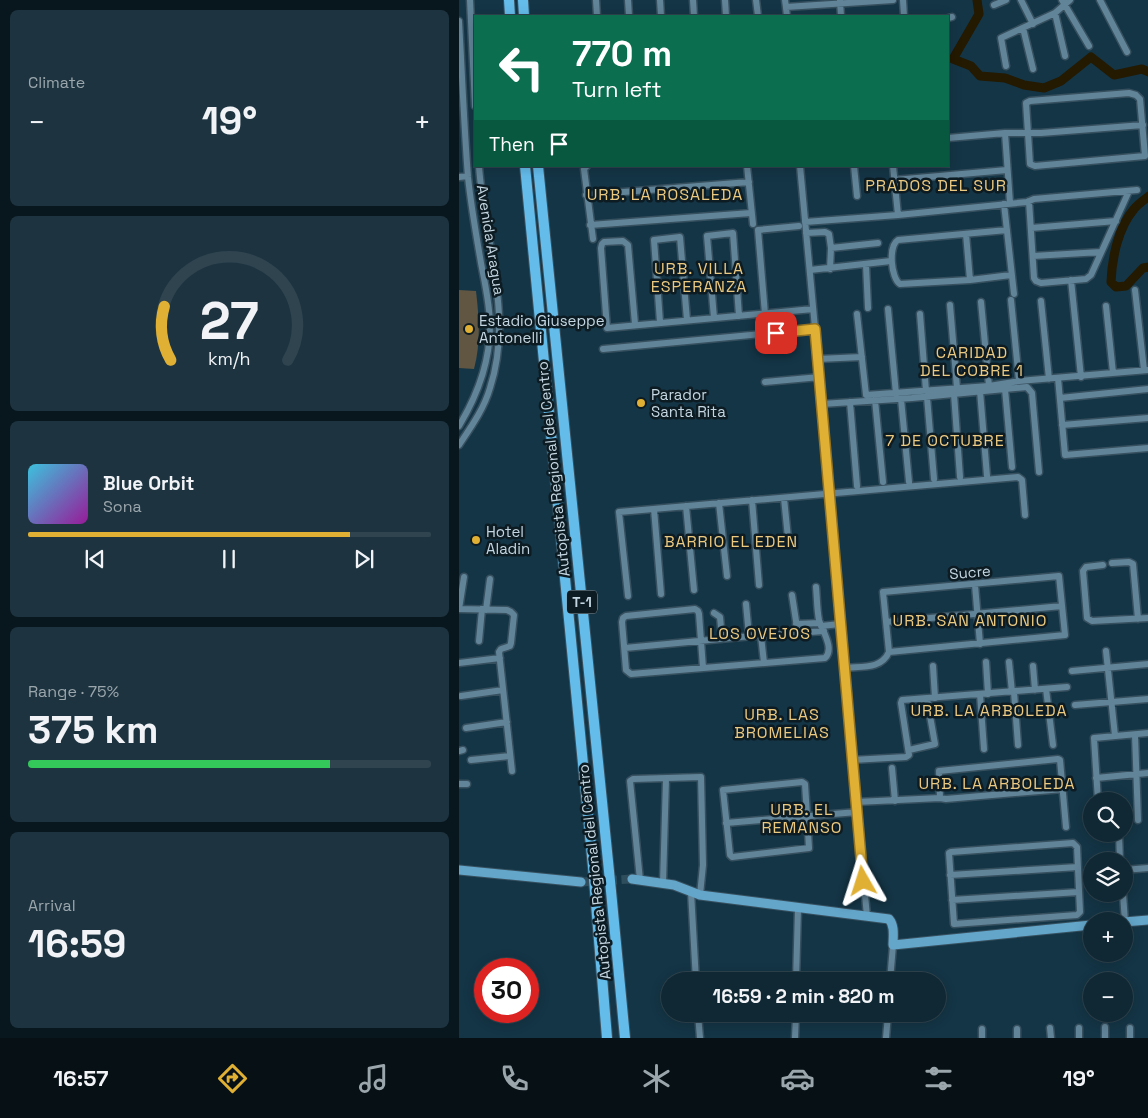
<!DOCTYPE html>
<html lang="en">
<head>
<meta charset="utf-8">
<style>
  :root { --surface:#0f2834; --page:#1d3440; --text:#f1f3f6; --muted:#9ba6ac; --line:#2f444f; --accent:#e0b034 }
  body { margin:0; font-family:"Space Grotesk",sans-serif; background:var(--page); color:var(--text); height:100vh; display:flex; flex-direction:column; font-size:19px; white-space:nowrap }
  * { box-sizing:border-box; margin:0 }
  p { font-size:16px; color:var(--muted) }
  .icon { flex:none; width:28px; height:28px; fill:none; stroke:currentColor; stroke-width:2; stroke-linecap:round; stroke-linejoin:round }
  .map { position:relative; flex:1; overflow:hidden }
  .panel { display:flex; flex-direction:column; gap:10px; padding:10px; background:#08161d; width:459px }
  .panel>* { flex:none }
  .banner { position:absolute; left:15px; top:15px; width:475px; height:152px; border-radius:0px; box-shadow:0 2px 12px #0003,0 0 0 1px var(--line); background:#0b6e4f; color:#fff; overflow:hidden }
  .controls { position:absolute; left:624px; top:792px; display:grid; gap:10px }
  .controls a { display:grid; place-items:center; width:50px; height:50px; border-radius:50%; background:var(--surface); box-shadow:0 2px 12px #0003,0 0 0 1px var(--line); font-size:25px }
  .speed { position:absolute; left:15px; top:958px; display:flex; gap:10px; font-size:25px; font-weight:700; text-align:center }
  .speed>* { display:grid; place-content:center; width:65px; height:65px; border-radius:50%; background:var(--surface); box-shadow:0 2px 12px #0003,0 0 0 1px var(--line); line-height:1 }
  .speed .limit { border:8px solid #d22; background:#fff; color:#111 }
  .pin { position:absolute; display:grid; place-items:center; width:42px; height:42px; color:#fff; margin:-21px; border-radius:10px; box-shadow:0 2px 8px #0006 }
  .me { position:absolute; width:55px; margin:-28px; rotate:354deg; stroke-linejoin:round; filter:drop-shadow(0 0 4px #0008) }
  .turn { display:flex; align-items:center; gap:18px; height:105px; padding:0 15px; font-size:22px }
  .turn .icon { width:65px; height:65px; stroke-width:2.5 }
  .turn b { display:block; font-size:35px; line-height:42px }
  .then { display:flex; align-items:center; height:48px; padding:0 15px; background:#0003; gap:10px; font-size:19px }
  .big { font-size:38px; font-weight:700; line-height:1.1 }
  .panel .card { flex:1; display:flex; flex-direction:column; justify-content:center; gap:8px; min-width:0; padding:0 18px; border-radius:8px; background:var(--page) }
  .panel .dial { align-items:center; gap:0 }
  .dial svg { height:130px; overflow:visible; fill:none; stroke:var(--line); stroke-width:7; stroke-linecap:round; text-anchor:middle }
  .dial text { fill:var(--text); stroke:none }
  .song { display:flex; align-items:center; gap:15px }
  .cover { width:60px; height:60px; border-radius:8px; background:linear-gradient(135deg,hsl(190 70% 55%),hsl(300 70% 35%)) }
  .played { height:5px; border-radius:2px; background:linear-gradient(90deg,var(--accent) 80%,var(--line) 80%) }
  .keys { display:flex; justify-content:space-around; direction:ltr }
  .heat { display:flex; justify-content:space-between; align-items:center; font-size:28px; direction:ltr }
  .charge { height:8px; border-radius:4px; background:linear-gradient(90deg,#34c759 75%,var(--line) 0) }
  .trip { position:absolute; left:202px; top:972px; width:285px; height:50px; border-radius:25px; background:var(--surface); box-shadow:0 2px 12px #0003,0 0 0 1px var(--line); font-weight:700; line-height:50px; text-align:center }
  .tab-bar { display:flex; height:80px; justify-content:space-around; align-items:center; background:#061015; color:var(--muted) }
  .tab-bar .icon { width:35px; height:35px }
  .tab-bar .current { color:var(--accent) }
  .tab-bar b { font-size:22px; color:var(--text) }
  main { display:flex; flex:1; min-height:0 }
  .map>svg:first-child { display:block }
</style>
</head>
<body>
<main>
<section class="panel">
<div class="card"><p>Climate</p>
<div class="heat"><a>−</a><b class="big">19°</b><a>+</a></div>
</div>
<div class="card dial"><svg viewBox="0 0 100 80">
<path d="M14 69A42 42 0 1 1 86 69"/>
<path d="M14 69A42 42 0 0 1 10 36" stroke="#e0b034"/>
<text x="50" y="56" font-size="32" font-weight="700">27</text>
<text x="50" y="72" font-size="11">km/h</text>
</svg></div>
<div class="card">
<div class="song"><i class="cover"></i><div><b>Blue Orbit</b><p>Sona</p></div></div>
<div class="played"></div>
<div class="keys"><svg class="icon" aria-label="previous" viewBox="0 0 24 24"><path d="M18 5L8 12l10 7zM5 5v14"/></svg><svg class="icon" aria-label="pause" viewBox="0 0 24 24"><path d="M8 5v14M16 5v14"/></svg><svg class="icon" aria-label="next" viewBox="0 0 24 24"><path d="M6 5l10 7-10 7zM19 5v14"/></svg></div>
</div>
<div class="card"><p>Range · 75%</p><b class="big">375 km</b><div class="charge"></div></div>
<div class="card"><p>Arrival</p><b class="big">16:59</b></div>
</section>
<div class="map">
<svg width="690" height="1038" viewBox="0 0 690 1038">
  <rect width="100%" height="100%" fill="#143546"/>
  <path fill="#605642" d="M0,290L17,291C20,317 22,343 15,369L0,368Z"/>
  <g fill="none" stroke-linecap="round" stroke-linejoin="round">
    <path stroke="#241901" stroke-width="9" d="M518,0L520,14L494,59L512,66L521,76L546,78L565,85L585,88L602,81L632,57L655,75L683,69L690,72
      M690,196C685,200 679,204 675,209C659,228 653,258 652,282L657,287L667,286L684,268L690,267"/>
    <path stroke="#2e4d5d" stroke-width="9" stroke-dasharray="9 4.5" stroke-linecap="butt" d="M122,882L173,879"/>
    <g stroke="#37505f" stroke-width="9">
      <path id="minor" d="M11,0L16,106
        M137,0L138,16
        M169,0L170,16
        M201,0L202,16
        M234,0L235,16
        M266,0L267,16
        M297,0L299,16
        M326,0L328,16
        M444,0L445,16
        M562,0L574,24
        M603,0L630,46
        M641,0L668,52
        M381,1L382,16
        M535,5L547,0
        M327,7L434,0
        M596,13L606,56
        M489,18L493,17
        M0,21C3,73 5,125 9,177C12,206 17,234 22,263C26,284 31,305 31,326C31,363 18,396 0,426
        M564,28L574,69
        M547,66L542,38L596,13L611,0
        M670,93L677,95L681,99L686,156L576,166L571,164L567,103L571,101Z
        M546,133L551,203
        M489,138L546,133H582L684,125
        M128,166L125,169L134,239
        M288,166L294,224
        M341,166L363,404L393,760L408,916
        M395,166L398,196
        M434,166L439,215L568,202L575,199L678,190
        M0,177L9,176
        M435,180L548,170
        M127,195L290,182
        M570,201L575,278L577,281L582,283L627,279L632,275L670,191
        M545,204L555,294
        M346,222L439,215
        M131,225L292,213
        M572,228L657,221
        M548,230L439,240C429,246 432,278 441,284L511,280L552,275
        M347,233L366,232L370,234L372,248
        M507,234L511,280
        M574,256L642,252
        M407,265L409,308
        M371,269L372,248L419,243
        M351,270L432,261
        M612,280L622,377
        M676,290L685,370
        M552,300L560,381
        M582,301L590,379
        M522,302L530,386L560,381L690,370
        M491,305L498,388
        M647,306L654,373
        M429,309L437,394
        M306,314L299,230L340,226
        M398,314L407,395L530,386
        M461,314L467,391
        M255,318L248,236L274,233L280,316
        M201,322L195,240L221,237L228,320
        M176,324L169,245L164,241L145,242L143,244L142,248L148,328L354,309
        M144,349L356,329
        M359,359L403,357
        M599,378L606,455L690,448
        M306,382L361,377
        M546,389L553,467
        M521,391L528,476
        M495,394L501,477
        M468,397L475,479
        M601,398L690,389
        M442,399L450,482
        M416,400L424,482
        M391,402L398,486
        M363,404L453,398L568,387L573,393L580,472
        M603,425L690,418
        M0,445C12,427 25,409 31,388C55,314 25,241 20,166
        M325,498L329,538
        M293,500L300,585
        M260,503L268,576
        M227,506L235,590
        M195,509L202,594
        M653,563L670,562L674,564L679,619
        M644,565L627,567L624,571L628,618L633,621L690,618
        M516,585L521,644
        M333,595L339,634
        M169,596L160,512L559,477L563,480L566,515
        M287,604L290,636
        M0,609L48,610L52,612L55,615L52,643L51,646L42,649L40,652L53,771
        M0,609L5,577
        M27,610L31,579
        M255,613L261,617L263,638
        M427,622L603,606
        M337,624L361,623
        M362,626L381,624
        M302,636L305,663
        M20,641L23,609
        M166,648L282,637L365,631
        M647,651L656,736
        M527,662L529,694
        M550,662L553,692
        M0,663L41,658
        M474,666L476,698
        M574,666L576,690
        M244,668L240,614L239,611L236,609L167,616L164,618L163,622L167,670L172,674L366,658C376,649 363,630 360,620C358,610 358,598 357,587
        M385,668C402,666 422,670 430,652L424,592L600,576L606,635L430,652
        M613,671L690,664
        M587,689L594,745
        M555,692L559,745
        M521,694L525,749
        M2,696L44,690
        M616,705L690,699
        M7,728L48,722
        M676,735L679,820
        M450,750L476,744L468,699
        M0,751L4,750
        M12,760L51,756
        M393,760L447,757L450,755L442,703L443,700L608,687
        M433,768L436,801
        M637,778L690,773
        M343,782L346,784L350,848L273,857L271,855L264,790Z
        M0,784H8
        M481,798L480,771L599,759L601,760L607,827
        M639,801L635,738L690,733
        M397,802L481,798L487,799L604,789
        M267,823L398,812
        M660,834L661,861
        M614,843L618,847L621,912L618,915L495,924L490,853L492,852Z
        M665,870L690,868
        M491,875L619,867
        M181,880L171,781L174,779L242,777L244,865L241,895
        M204,883L207,779
        M232,892L237,981
        M664,894L666,922
        M493,900L620,892
        M337,981L339,908
        M431,981L434,945
        M239,1014L241,1038
        M646,1027V1038
        M591,1028L592,1038
        M620,1028V1038
        M671,1028V1038
        M558,1029V1038
        M336,1038L337,1014
        M427,1038L429,1014
        M523,1038V1029"/>
    </g>
    <g stroke="#37505f" stroke-width="11">
      <path id="major" d="M0,870L122,882
        M173,879L215,885L241,895L430,919C436,926 434,936 434,945L632,925
        M665,922L690,920"/>
    </g>
    <g stroke="#37505f" stroke-width="12">
      <path id="highway" d="M50,0L51,16
        M64,0L65,16
        M66,166L134,867L148,1038
        M79,166L152,891L166,1038"/>
    </g>
    <use href="#minor" stroke="#628498" stroke-width="6"/>
    <use href="#major" stroke="#63a6ca" stroke-width="9"/>
    <use href="#highway" stroke="#64bceb" stroke-width="10"/>
  </g>
  <g fill="none" stroke-linecap="round" stroke-linejoin="round">
    <g stroke="#927222" stroke-width="12">
      <path id="route" d="M317,333L356,329L404,881"/>
    </g>
    <use href="#route" stroke="#e0b034" stroke-width="9"/>
  </g>
  <g fill="#e0b034" stroke="#0d1b22" stroke-width="2">
    <circle cx="10" cy="329" r="5"/>
    <circle cx="182" cy="403" r="5"/>
    <circle cx="17" cy="540" r="5"/>
  </g>
  <g text-anchor="middle" dominant-baseline="central" stroke-width="5" stroke-linejoin="round" paint-order="stroke">
    <rect fill="#0d1b22" stroke="#8d9ea8" stroke-width="1" x="108" y="590.5" width="30" height="23" rx="4"/>
    <g font-size="14" font-weight="bold" fill="#c4d6e1">
      <text x="123" y="602">T-1</text>
    </g>
    <g font-size="15" fill="#c4d6e1" stroke="#0d1b22">
      <text transform="translate(32 240) rotate(81)">Avenida Aragua</text>
      <text transform="translate(94 469) rotate(-96)">Autopista Regional del Centro</text>
      <text transform="translate(511 572) rotate(-5)">Sucre</text>
      <text transform="translate(135 872) rotate(-96)">Autopista Regional del Centro</text>
    </g>
    <g font-size="15" fill="#c4d6e1" stroke="#0d1b22" text-anchor="start">
      <text x="20" y="320">Estadio Giuseppe<tspan x="20" dy="17">Antonelli</tspan></text>
      <text x="192" y="394">Parador<tspan x="192" dy="17">Santa Rita</tspan></text>
      <text x="27" y="531">Hotel<tspan x="27" dy="17">Aladin</tspan></text>
    </g>
    <g font-size="16" letter-spacing="1" fill="#ebc980" stroke="#0d1b22">
      <text x="477" y="185">PRADOS DEL SUR</text>
      <text x="206" y="194">URB. LA ROSALEDA</text>
      <text x="240" y="268">URB. VILLA<tspan x="240" dy="18">ESPERANZA</tspan></text>
      <text x="513" y="352">CARIDAD<tspan x="513" dy="18">DEL COBRE 1</tspan></text>
      <text x="486" y="440">7 DE OCTUBRE</text>
      <text x="272" y="541">BARRIO EL EDEN</text>
      <text x="511" y="620">URB. SAN ANTONIO</text>
      <text x="301" y="633">LOS OVEJOS</text>
      <text x="530" y="710">URB. LA ARBOLEDA</text>
      <text x="323" y="714">URB. LAS<tspan x="323" dy="18">BROMELIAS</tspan></text>
      <text x="538" y="783">URB. LA ARBOLEDA</text>
      <text x="343" y="809">URB. EL<tspan x="343" dy="18">REMANSO</tspan></text>
    </g>
  </g>
</svg>
<div class="controls">
<a><svg class="icon" aria-label="search" viewBox="0 0 24 24"><circle cx="10" cy="10" r="6"/><path d="M15 15l6 6"/></svg></a>
<a><svg class="icon" aria-label="layers" viewBox="0 0 24 24"><path d="M12 4l9 5-9 5-9-5zM3 14l9 5 9-5"/></svg></a>
<a>+</a>
<a>−</a>
</div>
<div class="speed"><div class="limit">30</div></div>
<div class="pin" style="left:317px;top:333px;background:#d93025"><svg class="icon" aria-label="arrive" viewBox="0 0 24 24"><path d="M6 21V4h12l-3 4 3 4H6"/></svg></div>
<svg class="me" style="left:404px;top:881px" viewBox="-20 -20 40 40"><path d="M0-17L14 15 0 8-14 15z" fill="#e0b034" stroke="#fff" stroke-width="4"/></svg>
<div class="trip">16:59 · 2 min · 820 m</div>
<div class="banner">
<div class="turn"><svg class="icon" aria-label="left" viewBox="0 0 24 24"><path d="M17 20v-9H6M10 6l-5 5 5 5"/></svg><div><b>770 m</b>Turn left</div></div>
<div class="then">Then<svg class="icon" aria-label="arrive" viewBox="0 0 24 24"><path d="M6 21V4h12l-3 4 3 4H6"/></svg></div>
</div>
</div>
</main>
<nav class="tab-bar">
<b>16:57</b>
<svg class="icon current" aria-label="directions" viewBox="0 0 24 24"><path d="M12 3l9 9-9 9-9-9zM9 14v-3h6M13 9l2 2-2 2"/></svg>
<svg class="icon" aria-label="music" viewBox="0 0 24 24"><path d="M9 18V5l10-2v13"/><circle cx="6" cy="18" r="3"/><circle cx="16" cy="16" r="3"/></svg>
<svg class="icon" aria-label="phone" viewBox="0 0 24 24"><path d="M5 4h4l2 5-3 2q2 4 5 5l2-3 5 2v4C11 20 4 13 5 4z"/></svg>
<svg class="icon" aria-label="climate" viewBox="0 0 24 24"><path d="M12 3v18M4 7l16 10M4 17L20 7"/></svg>
<svg class="icon" aria-label="car" viewBox="0 0 24 24"><path d="M5 17H2v-5l4-1 3-4h7l3 4 3 1v5h-3M9 17h6M6 11h13"/><circle cx="7" cy="17" r="2"/><circle cx="17" cy="17" r="2"/></svg>
<svg class="icon" aria-label="filters" viewBox="0 0 24 24"><path d="M4 7h16M4 17h16"/><circle cx="9" cy="7" r="2"/><circle cx="15" cy="17" r="2"/></svg>
<b>19°</b>
</nav>
</body>
</html>
